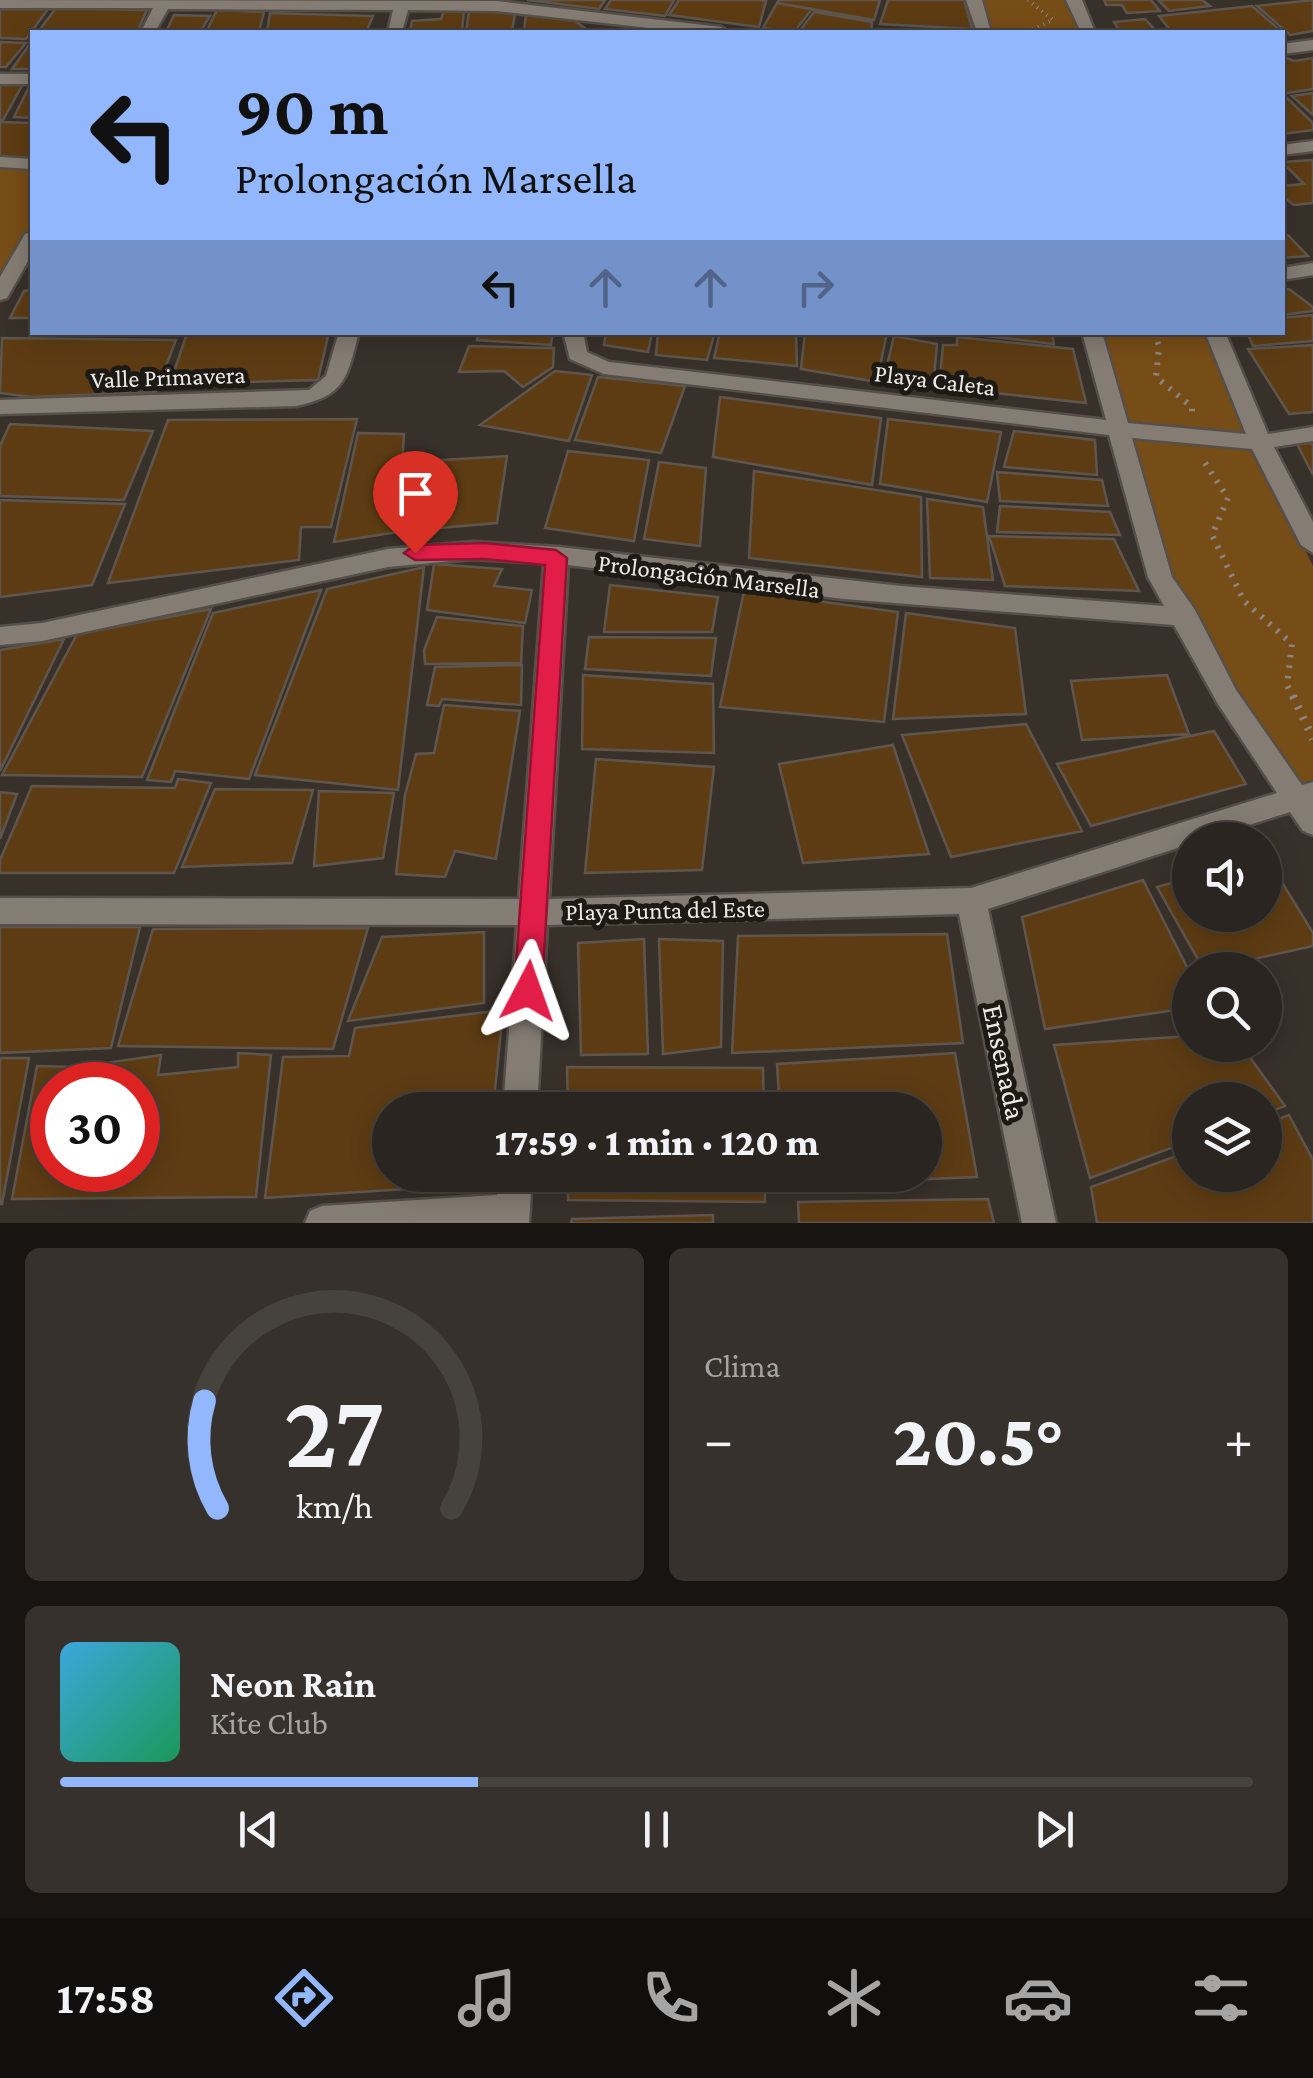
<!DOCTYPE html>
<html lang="es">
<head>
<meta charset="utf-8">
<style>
  :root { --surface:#2a2520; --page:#36312d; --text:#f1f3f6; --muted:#a5a5a5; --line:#46423e; --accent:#92b7fd }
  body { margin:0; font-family:"Crimson Pro",serif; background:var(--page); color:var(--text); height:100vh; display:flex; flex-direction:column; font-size:38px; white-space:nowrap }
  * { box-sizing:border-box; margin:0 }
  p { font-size:32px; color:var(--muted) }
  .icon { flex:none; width:55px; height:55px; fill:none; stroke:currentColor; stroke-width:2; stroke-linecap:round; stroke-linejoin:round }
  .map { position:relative; height:1223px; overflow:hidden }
  .details { display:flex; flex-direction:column; gap:25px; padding:25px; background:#171412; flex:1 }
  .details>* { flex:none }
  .guide { position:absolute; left:30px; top:30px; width:1255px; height:305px; border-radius:0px; box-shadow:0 5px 25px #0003,0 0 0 2px var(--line); background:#92b7fd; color:#111; overflow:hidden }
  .controls { position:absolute; left:1172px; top:822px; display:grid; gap:20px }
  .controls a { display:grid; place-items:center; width:110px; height:110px; border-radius:50%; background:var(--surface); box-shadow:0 5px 25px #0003,0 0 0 2px var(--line); font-size:50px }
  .speed { position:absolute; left:30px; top:1062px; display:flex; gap:20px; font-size:50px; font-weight:700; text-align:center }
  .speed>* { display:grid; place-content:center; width:130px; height:130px; border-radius:50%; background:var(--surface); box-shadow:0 5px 25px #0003,0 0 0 2px var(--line); line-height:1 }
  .speed .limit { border:15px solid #d22; background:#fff; color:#111 }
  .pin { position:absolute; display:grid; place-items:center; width:85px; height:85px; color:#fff; margin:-102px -42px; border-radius:50% 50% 50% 0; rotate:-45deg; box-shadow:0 0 10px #0007 }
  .pin .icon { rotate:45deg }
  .me { position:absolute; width:110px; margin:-55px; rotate:4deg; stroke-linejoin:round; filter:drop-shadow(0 0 8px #0008) }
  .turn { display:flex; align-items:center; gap:35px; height:210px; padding:0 40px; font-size:45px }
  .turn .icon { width:130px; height:130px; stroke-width:2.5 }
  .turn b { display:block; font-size:70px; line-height:85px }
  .lanes { display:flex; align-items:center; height:95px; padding:0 40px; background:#0003; justify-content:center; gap:50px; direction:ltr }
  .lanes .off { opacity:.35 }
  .big { font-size:75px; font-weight:800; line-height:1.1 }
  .details .card { flex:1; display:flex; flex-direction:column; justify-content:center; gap:15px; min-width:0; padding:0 35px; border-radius:15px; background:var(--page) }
  .details .dial { align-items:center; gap:0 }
  .dial svg { height:260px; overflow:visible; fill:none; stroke:var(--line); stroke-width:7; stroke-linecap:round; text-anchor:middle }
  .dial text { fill:var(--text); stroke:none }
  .song { display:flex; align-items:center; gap:30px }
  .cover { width:120px; height:120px; border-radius:15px; background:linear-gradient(135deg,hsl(200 70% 55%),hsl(150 70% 35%)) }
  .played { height:10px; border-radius:5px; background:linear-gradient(90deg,var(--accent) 35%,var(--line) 35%) }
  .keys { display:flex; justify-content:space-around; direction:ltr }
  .heat { display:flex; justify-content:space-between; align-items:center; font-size:55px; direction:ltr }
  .details .tiles { flex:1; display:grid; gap:25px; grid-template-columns:1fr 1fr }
  .card:last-child { grid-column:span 2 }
  .trip { position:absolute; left:372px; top:1092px; width:570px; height:100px; border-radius:50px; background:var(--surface); box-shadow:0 5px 25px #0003,0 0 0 2px var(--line); font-weight:800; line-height:100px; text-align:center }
  .menu { display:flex; height:160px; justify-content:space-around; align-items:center; background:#110f0d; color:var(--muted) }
  .menu .icon { width:70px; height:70px }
  .menu .selected { color:var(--accent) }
  .menu b { font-size:45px; color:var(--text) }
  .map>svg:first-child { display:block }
</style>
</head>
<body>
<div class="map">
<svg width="1313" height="1223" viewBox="0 0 1313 1223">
  <rect width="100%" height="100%" fill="#38312a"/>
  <path fill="#774d17" d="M979,0H1069L1084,32H990Z
    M0,162L32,164V238L7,282L0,281Z
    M1090,333H1209L1250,437L1313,566V828L1164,564Z"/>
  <path fill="#5d3c13" stroke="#5e564e" stroke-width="2.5" d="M527,0H605L599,9Z
    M611,0H674L665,16L605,9Z
    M679,0H759L766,1L759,27L669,15Z
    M779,0H880L874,20L777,3Z
    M888,0H964L972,29L880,24Z
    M1104,0H1151L1160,11L1127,13L1122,5H1106Z
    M1158,0H1202L1210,6L1169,11Z
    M1313,0V31L1290,35L1257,6Z
    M777,3L812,9L794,32L763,28Z
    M1252,6L1282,32L1170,30L1159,16Z
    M56,8L147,10L137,32H38Z
    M0,9H48L26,39L0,38Z
    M217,10L264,12L259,32H206Z
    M444,11H464L462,32L410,31L412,21L441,19Z
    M469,11L515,13L512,32H466Z
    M814,12L872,22L871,32H799Z
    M270,13L373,16L366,32H267Z
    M526,13L575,21L590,32H524Z
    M174,15L210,16L200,32H166Z
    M1145,19L1157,32H1120L1114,22Z
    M32,41V69H12Z
    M0,42L26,43L6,67H0Z
    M1282,56L1294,61L1313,58V89L1282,94Z
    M0,82H24L3,120H0Z
    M30,85L32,118L14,117Z
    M1313,93V115L1292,96Z
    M1285,96L1313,123V130L1282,134Z
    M0,122L32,123V158L0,157Z
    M1313,160V203L1294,205L1282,196V186L1304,184L1282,162Z
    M1288,235L1308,256L1282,258V236Z
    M1289,289L1313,307V311L1282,315V290Z
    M32,290V318H10L24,291Z
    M1313,315V341L1253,346L1247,332H1282V318Z
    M250,332H329L318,380L170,384L186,336Z
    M479,332H553L551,345L477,340Z
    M606,332H652L648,352L604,345Z
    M658,332H715L707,360L656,355Z
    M720,332H796L797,366L714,358Z
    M805,332H887L877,382L801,369Z
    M1052,332L1054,344L959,333V332Z
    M894,336L937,344L933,388L883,383Z
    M957,337L1073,349L1086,403L939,387L943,345H957Z
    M2,338L176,340L156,392L31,397L0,393Z
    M1313,345V412L1289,414L1248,349Z
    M469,346L554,348L553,367L523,387L504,371L459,372Z
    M555,371L592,375L569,441L480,425Z
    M598,377L685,386L661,453L575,440Z
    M720,397L881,418L872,485L713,457Z
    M357,419L331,527H301L299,560L108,583L168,420Z
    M888,419L1001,432L987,502L880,484Z
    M10,424L153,431L124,500L0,496V446Z
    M1014,431L1095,440L1097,475L1004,467Z
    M358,433L404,434L398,532L334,542Z
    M1313,443V475L1297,444Z
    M568,451L649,460L634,541L545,528Z
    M507,456L497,523L405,531L410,462Z
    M659,462L706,468L700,546L644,539Z
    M754,471L921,497L922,577L749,558Z
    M997,472L1102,480L1108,506L1000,501Z
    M927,499L983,507L993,580L930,578Z
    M0,500L125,504L92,585L0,597Z
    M1000,506L1110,512L1120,535L997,532Z
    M989,536L1114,539L1139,591L1005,586Z
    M434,564L502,569L494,586L532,590L525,623L427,610Z
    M424,567L398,790L255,775L327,589Z
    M610,585L718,597L712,632H604Z
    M321,590L249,779L175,771L171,782L147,780L213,613Z
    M744,591L898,612L884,722L720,707Z
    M211,609L142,777L2,775L77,634Z
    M906,613L1015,628L1026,714L893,719Z
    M437,617L523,626L521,663L425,664L424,650Z
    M589,637L716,638L711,676L585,669Z
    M64,639L0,771V650Z
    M522,665L521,705L442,699L439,706L427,705L435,667Z
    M583,675L713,684L714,753L582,749Z
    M1167,675L1189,734L1082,740L1071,681Z
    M444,705L520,711L496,859L455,851L445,877L396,874L405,795L416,754L434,753Z
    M1026,724L1082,831L951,857L902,735Z
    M1214,731L1246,784L1091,826L1057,764Z
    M893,745L929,854L803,863L779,764Z
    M596,759L714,767L702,870L585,873Z
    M178,779L211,783L174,873H0V860L32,786L175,788Z
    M215,789L313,790L292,863L182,867Z
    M319,791L394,793L383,858L314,866Z
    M0,792L17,794L0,839Z
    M1266,856L1313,933V946L1204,970L1157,887L1190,878V915H1265Z
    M1143,880L1190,973V1008L1045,1029L1022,917Z
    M0,927H140L111,1048L0,1053Z
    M368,928L333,1049L118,1046L153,929Z
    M484,932V1003L348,1021L382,937Z
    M947,934L963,1043L732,1053L738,936Z
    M644,939L648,1054L581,1055L578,943Z
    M659,939L723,941L721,1047L663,1054Z
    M503,1010L493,1110H390V1175H487L486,1184L265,1198L283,1057L349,1056L355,1028Z
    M1190,1036V1045H1241L1285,1106L1265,1114V1100H1190V1141L1090,1178L1054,1045Z
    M238,1053L271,1055L256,1197L12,1199L37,1066L75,1067L70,1085H52V1170H138V1085H100L105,1063L161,1055L158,1075L238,1067Z
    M955,1053L977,1177L785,1185L784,1175H925V1110H780L777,1064Z
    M0,1058H29L2,1204H0Z
    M567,1067L763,1068L764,1110H568Z
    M1289,1115L1313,1160V1223H1097L1091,1187L1190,1151V1175H1265V1124Z
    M568,1175H765V1202L568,1200Z
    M988,1199L994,1223H799L798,1202Z
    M713,1215V1223H571L572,1219Z"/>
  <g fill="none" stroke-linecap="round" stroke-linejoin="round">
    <g stroke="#554f49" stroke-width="5">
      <path id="street" d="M0,0L496,1L721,27L729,32H685L496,11L408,10L402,32H388L393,10L168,9L155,32H141L153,8H0Z
        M966,0H982L991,32H977Z
        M1066,0H1082L1095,32H1081Z
        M1313,40V50L1282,54V44Z
        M0,74H32V84H0Z
        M1313,141V151L1282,155V145Z
        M0,157L32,159V169L0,167Z
        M32,232V254L7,298L0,300V277L25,234Z
        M1313,263V275L1282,280V268Z
        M339,332H359C347,377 346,396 296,406L0,414V400L309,390L326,376Z
        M563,332H583L587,352L609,362L1106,420L1082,332H1102L1128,423L1246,434L1205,332H1225L1268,434L1313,427V441L1274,447L1313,522V553L1301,545L1252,449L1132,438L1172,577L1195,610L1236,690L1302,785L1313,782V835L1303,831L1290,812L1202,840H1190V844L988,909L1056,1223H1022L959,914L547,925L537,1110H503L517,925L0,924V898L519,899L544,563L473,559L388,567L42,641L0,645V627L42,623L388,549L473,542L559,547L901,586L1164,606L1148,577L1109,435L604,374L570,359ZM568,565L844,599L1174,625L1218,704L1277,793L971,888L549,899Z
        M498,1175H532L529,1223H305L310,1211L322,1206L497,1195Z"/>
    </g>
    <path stroke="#8b8580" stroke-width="4" stroke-dasharray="1 5" stroke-linecap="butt" d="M1027,32L1053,20L1028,0"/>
    <path stroke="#8b8580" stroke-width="6" stroke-dasharray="2.5 8" stroke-linecap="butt" d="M1154,332L1159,346L1156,377L1192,407V413
      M1205,463L1228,498L1212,535L1244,601L1292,644L1287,685L1294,699"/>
    <path stroke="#8b8580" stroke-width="8" stroke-dasharray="2.5 9" stroke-linecap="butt" d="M1293,696L1313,739"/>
    <use href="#street" fill="#857d74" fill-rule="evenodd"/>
  </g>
  <path fill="#e11d48" stroke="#92132f" stroke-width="2.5" d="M484,543L556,550L567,558L542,991L538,1000L528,1004L518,1000L514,991L545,565L484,559L415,560L404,553L415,545Z"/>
  <g text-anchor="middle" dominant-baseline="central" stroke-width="10" stroke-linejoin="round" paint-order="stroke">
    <g font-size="25" fill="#eee9e5" stroke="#1d1a16">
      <text transform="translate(168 377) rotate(-2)">Valle Primavera</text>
      <text transform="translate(935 380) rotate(7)">Playa Caleta</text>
      <text transform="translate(709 576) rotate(7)">Prolongación Marsella</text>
      <text transform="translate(665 910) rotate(-1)">Playa Punta del Este</text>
    </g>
    <g font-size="30" fill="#eee9e5" stroke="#1d1a16">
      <text transform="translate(1005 1062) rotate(78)">Ensenada</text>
    </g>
  </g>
</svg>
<div class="controls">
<a><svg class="icon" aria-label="sound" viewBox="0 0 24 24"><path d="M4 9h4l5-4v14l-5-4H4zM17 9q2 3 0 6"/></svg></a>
<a><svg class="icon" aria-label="search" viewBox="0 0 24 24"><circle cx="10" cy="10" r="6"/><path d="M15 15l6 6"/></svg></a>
<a><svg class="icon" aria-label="layers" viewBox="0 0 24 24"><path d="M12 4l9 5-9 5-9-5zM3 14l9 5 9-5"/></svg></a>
</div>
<div class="speed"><div class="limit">30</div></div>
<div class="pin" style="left:415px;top:553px;background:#d93025"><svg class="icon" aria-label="arrive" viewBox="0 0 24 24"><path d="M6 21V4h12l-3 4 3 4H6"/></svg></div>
<svg class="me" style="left:528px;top:991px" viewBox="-20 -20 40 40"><path d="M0-17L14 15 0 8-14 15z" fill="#e11d48" stroke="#fff" stroke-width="4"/></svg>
<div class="trip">17:59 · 1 min · 120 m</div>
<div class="guide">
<div class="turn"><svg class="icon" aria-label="left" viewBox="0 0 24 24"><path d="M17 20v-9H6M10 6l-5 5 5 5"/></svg><div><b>90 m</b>Prolongación Marsella</div></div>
<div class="lanes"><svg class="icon" aria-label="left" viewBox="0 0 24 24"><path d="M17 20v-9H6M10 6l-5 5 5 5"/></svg><svg class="icon off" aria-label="ahead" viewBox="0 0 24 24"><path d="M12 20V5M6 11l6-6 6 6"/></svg><svg class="icon off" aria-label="ahead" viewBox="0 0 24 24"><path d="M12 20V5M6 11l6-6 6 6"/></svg><svg class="icon off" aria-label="right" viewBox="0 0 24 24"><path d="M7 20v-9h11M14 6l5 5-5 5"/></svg></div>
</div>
</div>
<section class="details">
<div class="tiles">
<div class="card dial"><svg viewBox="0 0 100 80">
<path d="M14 69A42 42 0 1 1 86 69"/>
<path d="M14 69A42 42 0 0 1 10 36" stroke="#92b7fd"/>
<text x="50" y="56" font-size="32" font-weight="700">27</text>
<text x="50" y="72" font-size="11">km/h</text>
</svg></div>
<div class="card"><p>Clima</p>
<div class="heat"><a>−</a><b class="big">20.5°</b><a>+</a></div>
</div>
<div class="card">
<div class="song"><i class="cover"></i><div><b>Neon Rain</b><p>Kite Club</p></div></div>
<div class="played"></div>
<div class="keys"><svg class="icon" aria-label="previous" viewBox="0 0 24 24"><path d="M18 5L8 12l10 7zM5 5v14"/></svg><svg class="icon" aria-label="pause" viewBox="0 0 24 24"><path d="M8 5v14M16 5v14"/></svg><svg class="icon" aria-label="next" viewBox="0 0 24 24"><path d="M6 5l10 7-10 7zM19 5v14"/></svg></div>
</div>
</div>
</section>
<nav class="menu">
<b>17:58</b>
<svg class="icon selected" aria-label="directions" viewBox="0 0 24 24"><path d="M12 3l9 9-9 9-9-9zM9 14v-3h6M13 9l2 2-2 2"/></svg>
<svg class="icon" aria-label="music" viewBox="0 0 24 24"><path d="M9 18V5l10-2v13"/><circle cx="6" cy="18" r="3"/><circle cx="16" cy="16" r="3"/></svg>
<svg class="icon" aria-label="phone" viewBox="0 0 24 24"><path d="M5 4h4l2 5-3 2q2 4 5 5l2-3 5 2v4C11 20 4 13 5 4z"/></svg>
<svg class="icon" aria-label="climate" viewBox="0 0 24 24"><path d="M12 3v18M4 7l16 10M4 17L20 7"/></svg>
<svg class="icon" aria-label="car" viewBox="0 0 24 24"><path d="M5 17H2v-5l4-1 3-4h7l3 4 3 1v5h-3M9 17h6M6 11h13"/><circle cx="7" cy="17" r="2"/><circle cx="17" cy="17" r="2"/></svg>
<svg class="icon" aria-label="filters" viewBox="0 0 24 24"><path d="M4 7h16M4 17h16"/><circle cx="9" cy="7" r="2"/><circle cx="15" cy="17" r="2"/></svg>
</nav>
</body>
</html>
